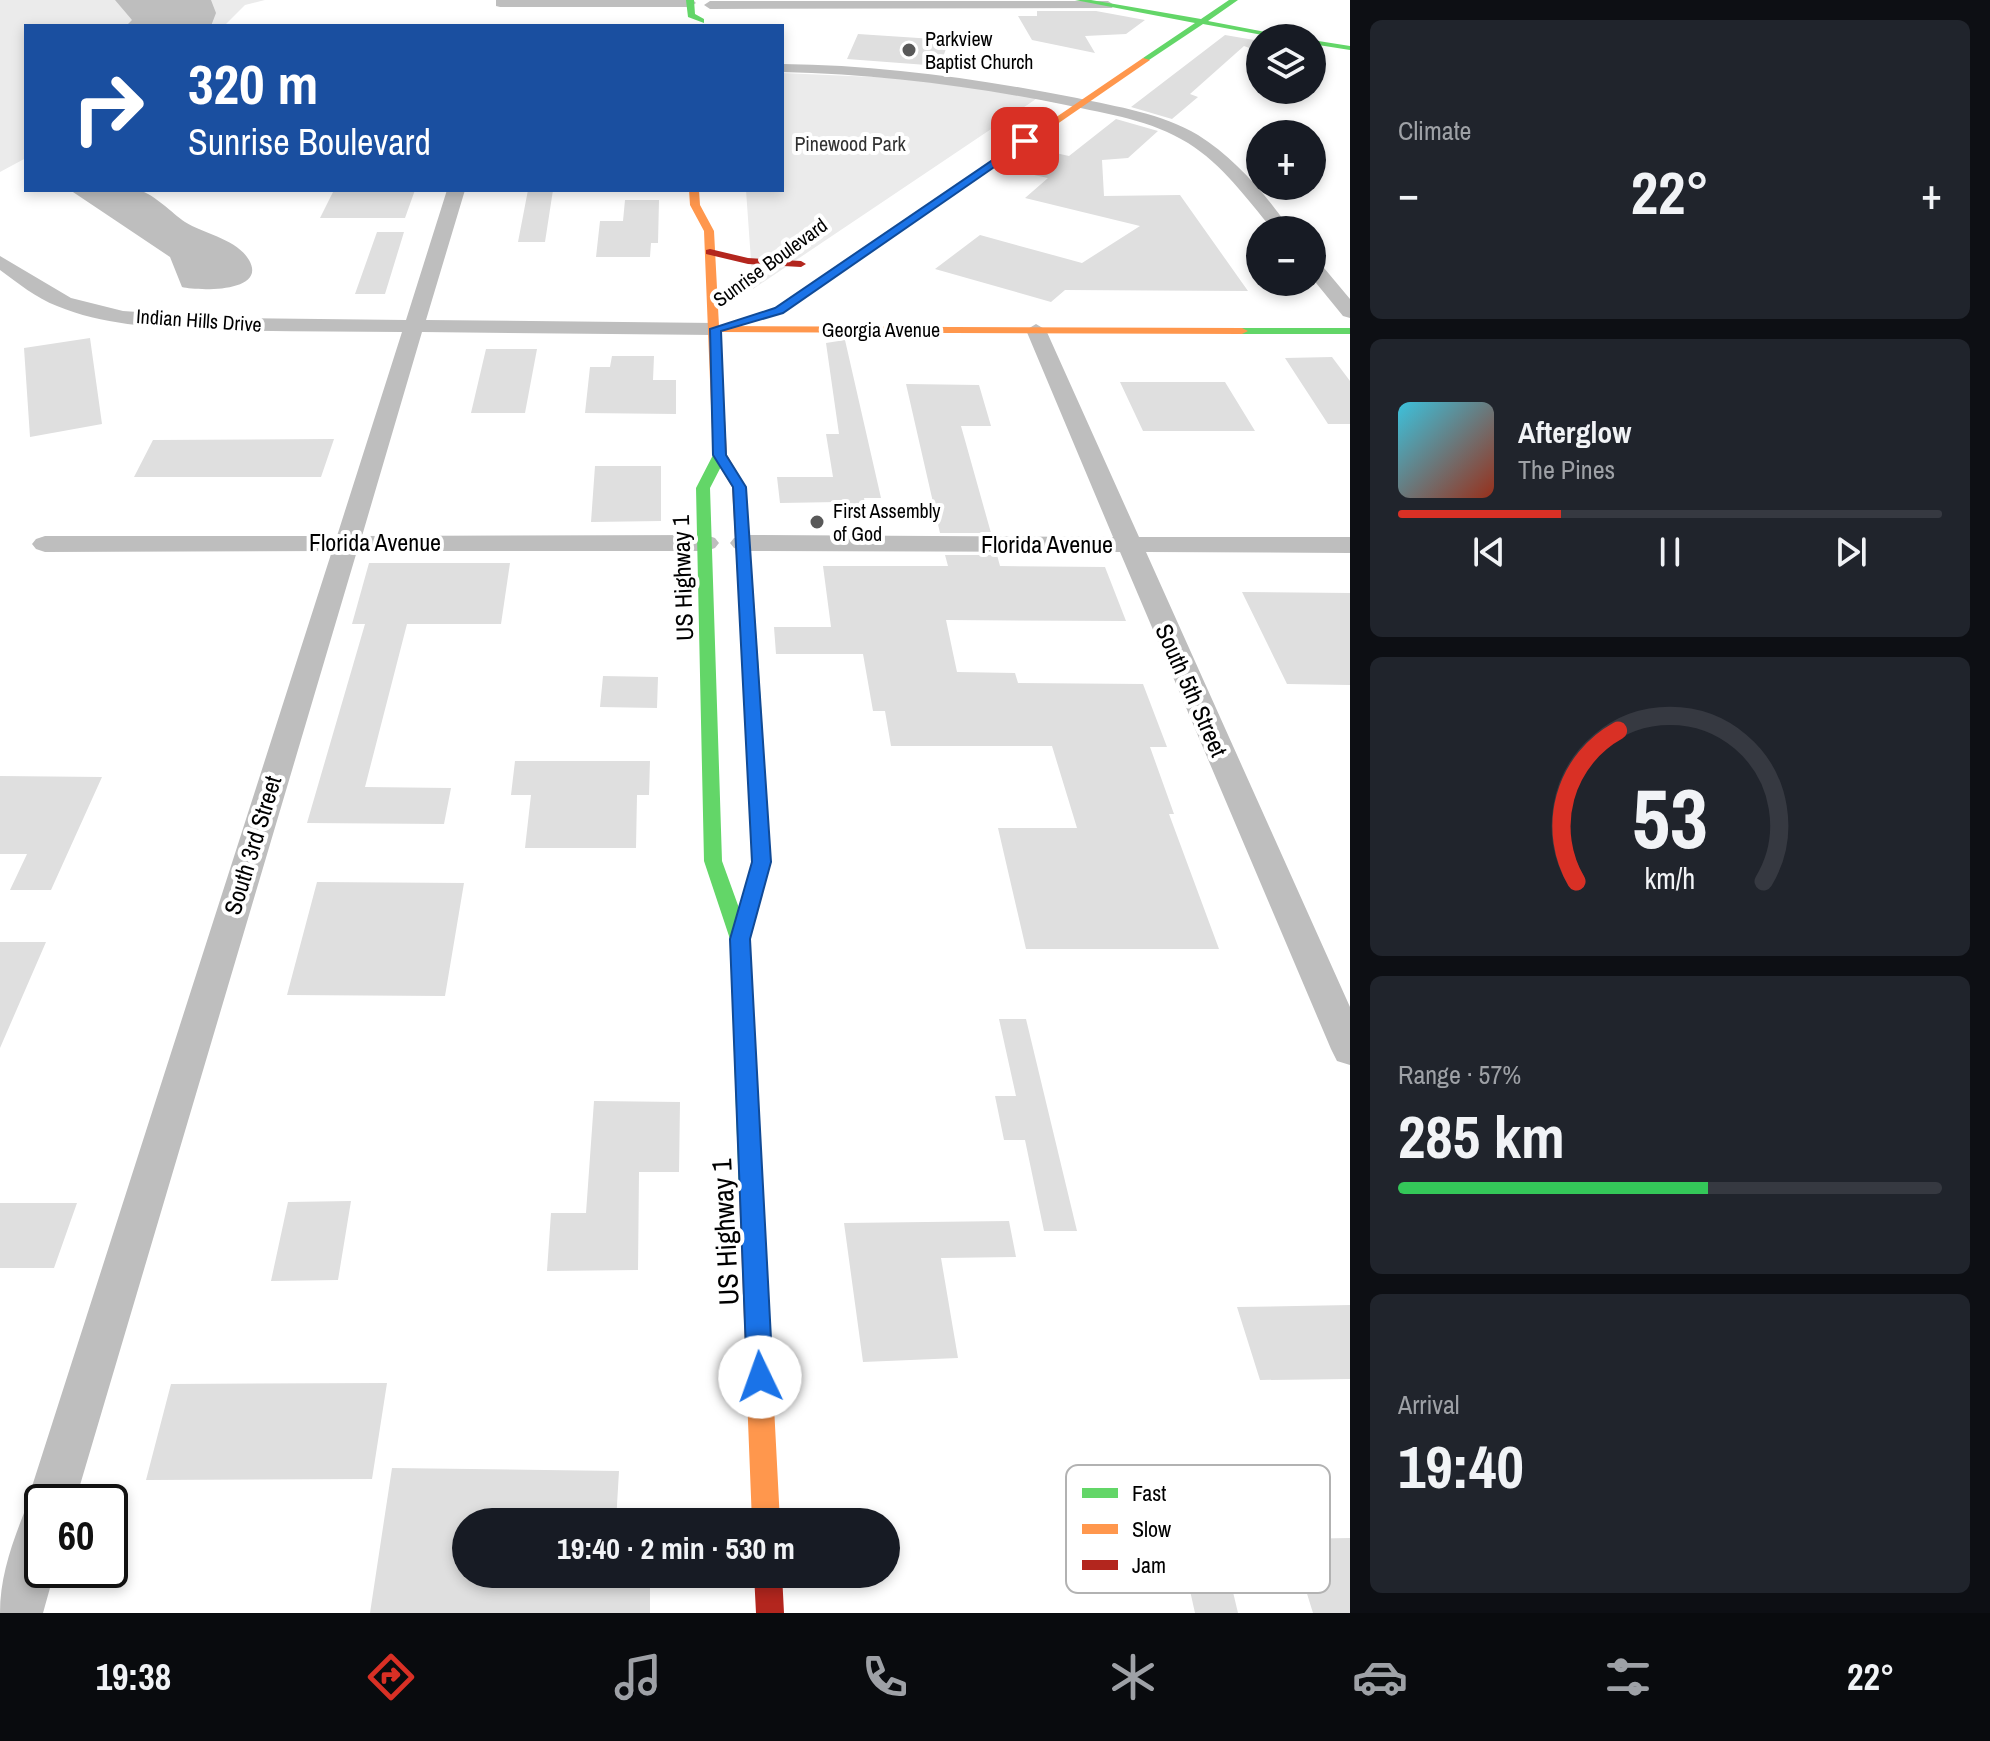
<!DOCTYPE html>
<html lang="en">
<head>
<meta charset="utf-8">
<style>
  :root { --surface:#171b24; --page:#20242c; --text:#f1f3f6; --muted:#9ea1a6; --line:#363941; --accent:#d93025 }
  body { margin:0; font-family:"Archivo Narrow",sans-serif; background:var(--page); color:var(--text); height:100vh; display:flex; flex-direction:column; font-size:30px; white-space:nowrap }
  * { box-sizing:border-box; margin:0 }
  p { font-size:26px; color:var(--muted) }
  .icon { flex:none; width:44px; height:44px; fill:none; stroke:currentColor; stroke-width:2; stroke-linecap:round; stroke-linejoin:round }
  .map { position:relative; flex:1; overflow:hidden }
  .panel { display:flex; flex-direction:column; gap:20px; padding:20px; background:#0d0f14; width:640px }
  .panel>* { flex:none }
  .hud { position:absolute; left:24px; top:24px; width:760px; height:168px; border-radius:0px; box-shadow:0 4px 12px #0003; background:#1a4fa0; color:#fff; overflow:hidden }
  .controls { position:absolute; left:1246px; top:24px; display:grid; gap:16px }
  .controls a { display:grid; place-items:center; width:80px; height:80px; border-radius:50%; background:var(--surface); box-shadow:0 4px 12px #0003; font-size:40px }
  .speed { position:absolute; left:24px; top:1484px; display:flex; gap:16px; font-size:40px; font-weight:700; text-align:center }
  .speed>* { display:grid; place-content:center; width:104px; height:104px; border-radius:50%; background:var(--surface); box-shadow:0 4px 12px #0003; line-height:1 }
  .speed .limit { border:4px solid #111; border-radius:12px; background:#fff; color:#111 }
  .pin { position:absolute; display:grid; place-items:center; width:68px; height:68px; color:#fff; margin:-34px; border-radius:16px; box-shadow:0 4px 12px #0006 }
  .me { position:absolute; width:88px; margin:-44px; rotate:357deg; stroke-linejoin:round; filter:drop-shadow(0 0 6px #0008) }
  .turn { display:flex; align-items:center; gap:28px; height:168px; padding:0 32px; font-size:36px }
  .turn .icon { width:104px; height:104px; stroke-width:2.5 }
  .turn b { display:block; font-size:56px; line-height:68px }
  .big { font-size:60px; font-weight:800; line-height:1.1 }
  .panel .card { flex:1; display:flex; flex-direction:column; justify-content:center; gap:12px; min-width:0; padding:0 28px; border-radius:12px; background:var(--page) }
  .panel .dial { align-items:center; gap:0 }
  .dial svg { height:208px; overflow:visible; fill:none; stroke:var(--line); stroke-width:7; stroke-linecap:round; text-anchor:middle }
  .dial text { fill:var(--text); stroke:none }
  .song { display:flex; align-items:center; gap:24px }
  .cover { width:96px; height:96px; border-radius:12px; background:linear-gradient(135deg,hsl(190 70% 55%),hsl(10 70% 35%)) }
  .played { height:8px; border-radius:4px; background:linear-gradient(90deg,var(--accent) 30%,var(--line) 30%) }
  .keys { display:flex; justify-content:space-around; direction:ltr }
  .heat { display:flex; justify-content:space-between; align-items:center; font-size:44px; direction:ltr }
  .charge { height:12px; border-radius:6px; background:linear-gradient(90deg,#34c759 57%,var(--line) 0) }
  .trip { position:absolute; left:452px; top:1508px; width:448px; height:80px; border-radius:40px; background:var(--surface); box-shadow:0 4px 12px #0003; font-weight:800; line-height:80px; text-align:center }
  .menu { display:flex; height:128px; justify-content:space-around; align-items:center; background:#090b0e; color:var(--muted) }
  .menu .icon { width:56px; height:56px }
  .menu .selected { color:var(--accent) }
  .menu b { font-size:36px; color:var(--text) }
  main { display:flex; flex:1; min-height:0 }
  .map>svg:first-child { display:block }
</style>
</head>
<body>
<main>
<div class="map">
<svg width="1350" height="1613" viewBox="0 0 1350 1613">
  <rect width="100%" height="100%" fill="#fff"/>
  <path fill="#ebebeb" d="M0,0H265L245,5L224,26H26V158L0,172Z
    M782,73L919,79L1039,97L753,289L746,190H782Z"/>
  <path fill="#bebebe" d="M115,0H211L216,13L211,26H126L132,20Z
    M70,190C88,190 124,185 139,190C155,195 172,213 185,222C204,234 237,239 249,260C268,293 197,291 182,287L170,257Z"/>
  <path fill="#dfdfdf" d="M1037,11H1096L1145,20L1126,34L1085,36L1095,53L1032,40L1018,16H1037Z
    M858,34L949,40L940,66L847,59Z
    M1225,35L1260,41V52L1244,46L1190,94L1198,97L1172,119L1131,107Z
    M1116,119L1158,131L1128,158L1102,160L1104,196L1180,195L1248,291L1065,290L1051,302L935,269L980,235L1082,263L1140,226L1025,198L1048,178L1025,173L1051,152L1069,156Z
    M334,190H415L405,218H320Z
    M528,190H553L545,242H518Z
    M625,200H659L658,243H651L650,257H596L600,221H623Z
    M377,232H404L385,294H355Z
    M90,338L102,424L30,437L24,348Z
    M845,340L881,498H864L867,514H840L838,502L780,503L777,477H833L826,434H839L826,343Z
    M486,349H537L525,413H471Z
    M612,356H654L653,380H676V414L585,413L590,367H610Z
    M1332,357L1350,381V424H1328L1285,358Z
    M1120,382H1225L1255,431H1143Z
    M906,384L979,385L991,426H961L991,533H940Z
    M334,439L321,477H134L153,440Z
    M595,466H661V521L591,522Z
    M945,555H997L1000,566L1105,567L1126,621L946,620L957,672L1015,673L1018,683L1143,684L1167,747H1150L1174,814H1169L1219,949H1026L998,828H1077L1052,746H891L885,711H873L863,654H776L774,627H831L823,566H948Z
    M369,563H510L501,624H407L365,787L451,788L444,824L307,823L365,624H352Z
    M1242,592L1350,593V685L1287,684Z
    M603,676L658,677L657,708L600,707Z
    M515,761H650L649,795H637L636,848H525L531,795H511Z
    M0,776L102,777L51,890H10L27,854H0Z
    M317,882L464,883L445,996L287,995Z
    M0,942H46L0,1048Z
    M999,1019H1026L1077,1231H1044L1025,1140H1004L995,1096H1016Z
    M594,1101L680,1102L679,1172H639L638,1270L547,1271L551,1213H586Z
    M351,1201L338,1280L271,1281L288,1202Z
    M0,1203H77L54,1268H0Z
    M1009,1221L1016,1257L941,1258L958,1358L863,1362L844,1223Z
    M1350,1305V1379L1260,1380L1237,1307Z
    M387,1383L372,1479L146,1480L171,1384Z
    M392,1468L619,1471L616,1522H466V1574H614V1585H650V1613H370Z
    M1176,1528L1218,1529L1238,1613H1195Z
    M1350,1538V1613H1313L1290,1539Z"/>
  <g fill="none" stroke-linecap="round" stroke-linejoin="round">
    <path fill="#bebebe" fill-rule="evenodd" d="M496,0H693L696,3L690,7H500L496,6Z
      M1108,1L1114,5L1112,8L710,9L704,5L710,1Z
      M782,64C882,65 979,79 1077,98C1118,107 1161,113 1198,135C1235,158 1266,195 1291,230H1273C1247,199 1223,165 1188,143C1151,120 1108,114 1066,105C972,86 878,74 782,72Z
      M447,190H465L426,320L715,323L725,329L715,335L422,332L362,536L706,535L715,538L719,543L715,548L706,551H357L75,1502H42V1570H55L43,1613H0C0,1578 11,1546 24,1513L30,1511L27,1502L332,551L45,552L36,549L32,544L36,539L45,536H337L402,332C335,331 268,332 201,329C152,327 102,325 57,306C36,298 18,283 0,270V256L71,298L123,311L226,318L406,320Z
      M1312,260L1319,262L1350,299V318L1343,316L1312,278Z
      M1036,324L1046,330L1139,537H1350V553L1146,552L1350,1007V1065L1337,1061L1331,1049L1120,552L743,551L734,548L730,543L734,538L743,535L1113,537L1026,330Z"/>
    <path fill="#63d668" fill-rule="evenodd" d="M686,0H694L695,14L704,19V23L688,17Z
      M1075,0H1091L1201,19L1229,0H1238L1208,21L1296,38H1279L1203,24L1146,62L1143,58L1195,23Z
      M1312,40L1350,46V50L1312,44Z
      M1350,328V334H1242L1236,331L1242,328Z
      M720,451L727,455L710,488L722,861L739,908L753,862L742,659L750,654L758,659L771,862L750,939L763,1194L759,1202L751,1205L743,1202L739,1194L730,939L704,861L696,488L713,455Z"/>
    <path fill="#ff974d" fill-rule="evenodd" d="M1143,58L1150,60L783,313L745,323L739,320L775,309Z
      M689,190H699L700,205L714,231L719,326L1242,328L1248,331L1242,334L720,332L727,455L746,487L758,659L750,664L742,659L732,487L713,455L704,231L690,205Z
      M751,1183L759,1186L763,1194L780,1522H752L739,1194L743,1186Z"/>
    <path fill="#b3261e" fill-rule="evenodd" d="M710,249L748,258L801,261L806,264L801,267L748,264L706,254V250Z
      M754,1574H782L784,1613H756Z"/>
  </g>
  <path fill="#1a73e8" stroke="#114b97" stroke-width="2" d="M1025,138L1029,143L783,313L721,331L726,455L746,487L771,862L750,939L773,1377L769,1386L760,1390L750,1386L747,1377L730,939L752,862L733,487L713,455L710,329L775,308Z"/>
  <g fill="#595959" stroke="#fff" stroke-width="3">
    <circle cx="909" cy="50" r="8"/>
    <circle cx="817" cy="522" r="8"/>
  </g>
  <g text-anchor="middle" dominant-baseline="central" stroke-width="8" stroke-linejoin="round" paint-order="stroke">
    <g font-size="20" fill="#000" stroke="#fff" text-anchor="start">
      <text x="925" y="38">Parkview<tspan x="925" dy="23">Baptist Church</tspan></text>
      <text x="833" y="510">First Assembly<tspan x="833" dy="23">of God</tspan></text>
    </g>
    <g font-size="20" fill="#323232" stroke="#fff">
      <text x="850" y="143">Pinewood Park</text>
    </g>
    <g font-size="20" fill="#000" stroke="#fff">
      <text transform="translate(770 262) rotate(-36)">Sunrise Boulevard</text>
      <text transform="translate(199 320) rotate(4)">Indian Hills Drive</text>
      <text x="881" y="329">Georgia Avenue</text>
    </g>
    <g font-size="24" fill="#000" stroke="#fff">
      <text x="375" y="542">Florida Avenue</text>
      <text x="1047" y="544">Florida Avenue</text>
      <text transform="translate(682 578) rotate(-92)">US Highway 1</text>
      <text transform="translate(1192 690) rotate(66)">South 5th Street</text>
      <text transform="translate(252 845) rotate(-73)">South 3rd Street</text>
    </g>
    <g font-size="28" fill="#000" stroke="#fff">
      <text transform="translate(725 1232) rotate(-93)">US Highway 1</text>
    </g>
  </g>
  <rect x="1066" y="1465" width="264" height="128" rx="12" fill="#fff" stroke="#b2b2b2" stroke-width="2"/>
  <rect x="1082" y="1488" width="36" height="10" fill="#63d668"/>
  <rect x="1082" y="1524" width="36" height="10" fill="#ff974d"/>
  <rect x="1082" y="1560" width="36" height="10" fill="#b3261e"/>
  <g font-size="22" fill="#000">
    <text x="1132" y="1501">Fast</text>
    <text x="1132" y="1537">Slow</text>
    <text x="1132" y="1573">Jam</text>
  </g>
</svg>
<div class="controls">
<a><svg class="icon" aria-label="layers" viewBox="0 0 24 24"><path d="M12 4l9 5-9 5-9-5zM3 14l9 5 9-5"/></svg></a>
<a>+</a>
<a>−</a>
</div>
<div class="speed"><div class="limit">60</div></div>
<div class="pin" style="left:1025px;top:141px;background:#d93025"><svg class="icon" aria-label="arrive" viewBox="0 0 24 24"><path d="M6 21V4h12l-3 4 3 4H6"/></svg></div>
<svg class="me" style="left:760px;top:1377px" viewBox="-20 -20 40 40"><circle r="19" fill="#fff"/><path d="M0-13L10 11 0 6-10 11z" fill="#1a73e8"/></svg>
<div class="trip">19:40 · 2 min · 530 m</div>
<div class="hud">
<div class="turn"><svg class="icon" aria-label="right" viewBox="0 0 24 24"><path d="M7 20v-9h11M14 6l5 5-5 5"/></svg><div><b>320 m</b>Sunrise Boulevard</div></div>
</div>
</div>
<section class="panel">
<div class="card"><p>Climate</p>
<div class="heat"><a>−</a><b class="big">22°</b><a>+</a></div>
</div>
<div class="card">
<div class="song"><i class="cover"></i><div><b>Afterglow</b><p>The Pines</p></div></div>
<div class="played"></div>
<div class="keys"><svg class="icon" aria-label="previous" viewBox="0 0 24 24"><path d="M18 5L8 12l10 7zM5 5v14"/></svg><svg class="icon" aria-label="pause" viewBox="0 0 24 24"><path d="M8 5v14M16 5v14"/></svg><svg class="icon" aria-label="next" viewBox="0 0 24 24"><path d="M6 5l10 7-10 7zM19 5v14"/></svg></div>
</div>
<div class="card dial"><svg viewBox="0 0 100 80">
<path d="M14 69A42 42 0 1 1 86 69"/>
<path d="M14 69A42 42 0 0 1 30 11" stroke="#d93025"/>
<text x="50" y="56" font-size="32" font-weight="700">53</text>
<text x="50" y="72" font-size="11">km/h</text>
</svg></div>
<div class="card"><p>Range · 57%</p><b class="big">285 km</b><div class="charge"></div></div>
<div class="card"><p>Arrival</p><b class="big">19:40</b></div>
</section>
</main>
<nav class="menu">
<b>19:38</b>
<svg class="icon selected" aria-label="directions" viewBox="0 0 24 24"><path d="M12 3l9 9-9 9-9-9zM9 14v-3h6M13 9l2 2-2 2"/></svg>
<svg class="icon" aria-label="music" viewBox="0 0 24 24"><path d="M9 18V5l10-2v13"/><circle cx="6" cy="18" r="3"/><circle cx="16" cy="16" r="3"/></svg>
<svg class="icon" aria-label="phone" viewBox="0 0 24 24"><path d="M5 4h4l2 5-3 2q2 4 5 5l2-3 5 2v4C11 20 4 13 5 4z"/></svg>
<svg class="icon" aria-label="climate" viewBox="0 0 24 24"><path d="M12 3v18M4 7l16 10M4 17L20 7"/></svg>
<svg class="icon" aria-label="car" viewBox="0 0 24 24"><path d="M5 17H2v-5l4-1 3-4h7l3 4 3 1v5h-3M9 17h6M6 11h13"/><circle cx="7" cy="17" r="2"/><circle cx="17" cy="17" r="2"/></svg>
<svg class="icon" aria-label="filters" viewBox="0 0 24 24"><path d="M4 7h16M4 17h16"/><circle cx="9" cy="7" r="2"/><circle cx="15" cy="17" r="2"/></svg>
<b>22°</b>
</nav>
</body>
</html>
